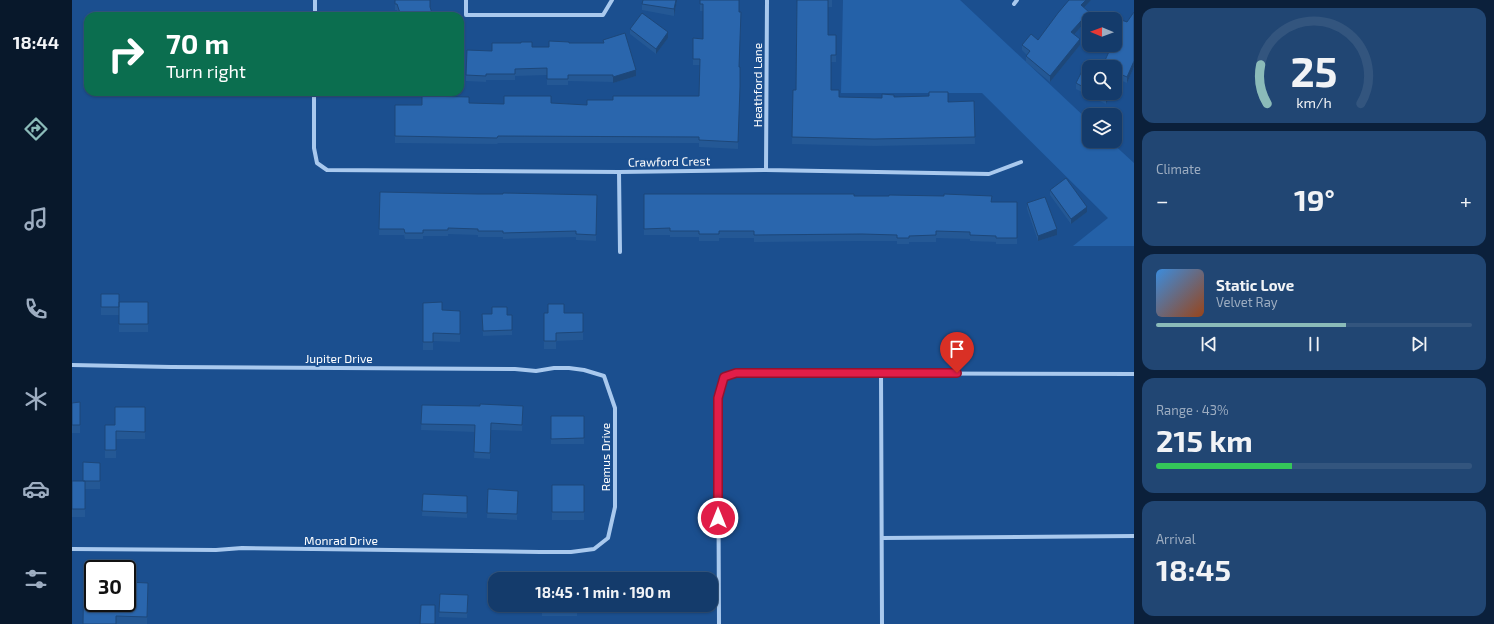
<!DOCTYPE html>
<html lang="en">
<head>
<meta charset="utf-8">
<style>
  :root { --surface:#143b6b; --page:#214673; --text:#f1f3f6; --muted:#9dadc1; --line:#33557e; --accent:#8bbbb9 }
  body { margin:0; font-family:"Exo 2",sans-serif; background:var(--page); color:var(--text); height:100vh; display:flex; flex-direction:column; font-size:15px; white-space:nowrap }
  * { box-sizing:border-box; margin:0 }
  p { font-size:13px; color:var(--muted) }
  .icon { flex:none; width:22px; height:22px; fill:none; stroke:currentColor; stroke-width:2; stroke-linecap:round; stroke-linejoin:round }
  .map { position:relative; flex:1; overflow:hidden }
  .panel { display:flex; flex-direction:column; gap:8px; padding:8px; background:#0b203b; width:360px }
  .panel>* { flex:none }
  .hud { position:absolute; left:12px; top:12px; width:380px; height:84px; border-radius:12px; box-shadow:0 1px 3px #0004,0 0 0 1px var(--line); background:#0b6e4f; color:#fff; overflow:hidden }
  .needle { width:26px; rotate:271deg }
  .buttons { position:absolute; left:1010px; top:12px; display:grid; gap:8px }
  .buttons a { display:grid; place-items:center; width:40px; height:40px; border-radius:8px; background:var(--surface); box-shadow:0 1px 3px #0004,0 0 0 1px var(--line); font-size:20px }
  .speed { position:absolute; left:12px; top:560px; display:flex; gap:8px; font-size:20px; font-weight:700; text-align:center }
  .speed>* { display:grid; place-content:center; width:52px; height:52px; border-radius:50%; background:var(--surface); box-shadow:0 1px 3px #0004,0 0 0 1px var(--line); line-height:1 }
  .speed .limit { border:2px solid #111; border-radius:6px; background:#fff; color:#111 }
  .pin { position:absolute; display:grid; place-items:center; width:34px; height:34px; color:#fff; margin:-41px -17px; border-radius:50% 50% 50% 0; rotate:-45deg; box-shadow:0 0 4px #0007 }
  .pin .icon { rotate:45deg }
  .me { position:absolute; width:44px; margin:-22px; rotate:0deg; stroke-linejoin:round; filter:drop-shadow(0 0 3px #0008) }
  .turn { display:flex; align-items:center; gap:14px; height:84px; padding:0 16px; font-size:18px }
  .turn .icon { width:52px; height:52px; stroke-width:2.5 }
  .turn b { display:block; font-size:28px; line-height:34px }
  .big { font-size:30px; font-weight:700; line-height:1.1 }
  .panel .widget { flex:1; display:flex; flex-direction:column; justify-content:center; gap:6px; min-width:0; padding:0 14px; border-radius:12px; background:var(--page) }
  .panel .dial { align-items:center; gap:0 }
  .dial svg { height:104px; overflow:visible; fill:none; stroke:var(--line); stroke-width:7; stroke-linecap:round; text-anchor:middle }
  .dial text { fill:var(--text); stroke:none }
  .song { display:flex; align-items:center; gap:12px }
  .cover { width:48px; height:48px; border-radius:6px; background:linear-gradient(135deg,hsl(210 70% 55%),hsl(20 70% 35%)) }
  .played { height:4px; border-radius:2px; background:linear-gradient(90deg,var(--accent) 60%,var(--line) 60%) }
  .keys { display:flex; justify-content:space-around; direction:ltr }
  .heat { display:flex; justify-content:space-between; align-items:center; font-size:22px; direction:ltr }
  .charge { height:6px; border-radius:3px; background:linear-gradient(90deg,#34c759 43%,var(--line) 0) }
  .trip { position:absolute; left:416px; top:572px; width:230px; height:40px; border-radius:12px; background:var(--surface); box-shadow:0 1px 3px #0004,0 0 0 1px var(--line); font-weight:700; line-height:40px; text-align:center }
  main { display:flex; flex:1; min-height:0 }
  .tab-bar { display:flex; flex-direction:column; width:72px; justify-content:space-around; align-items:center; background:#08182b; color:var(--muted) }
  .tab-bar .icon { width:28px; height:28px }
  .tab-bar .current { color:var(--accent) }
  .tab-bar b { font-size:18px; color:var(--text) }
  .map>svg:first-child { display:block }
</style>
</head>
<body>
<main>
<nav class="tab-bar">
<b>18:44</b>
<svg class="icon current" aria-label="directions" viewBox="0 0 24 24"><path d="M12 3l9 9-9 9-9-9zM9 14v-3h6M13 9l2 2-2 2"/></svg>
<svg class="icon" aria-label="music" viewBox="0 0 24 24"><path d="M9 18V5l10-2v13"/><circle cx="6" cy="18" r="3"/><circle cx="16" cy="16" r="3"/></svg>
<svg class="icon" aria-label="phone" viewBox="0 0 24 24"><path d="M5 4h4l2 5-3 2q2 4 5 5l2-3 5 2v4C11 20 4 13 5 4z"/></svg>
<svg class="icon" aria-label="climate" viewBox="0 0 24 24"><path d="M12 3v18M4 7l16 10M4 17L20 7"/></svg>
<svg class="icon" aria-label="car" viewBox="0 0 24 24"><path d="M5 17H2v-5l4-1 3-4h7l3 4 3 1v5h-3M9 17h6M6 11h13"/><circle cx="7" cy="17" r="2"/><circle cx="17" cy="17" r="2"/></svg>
<svg class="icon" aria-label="filters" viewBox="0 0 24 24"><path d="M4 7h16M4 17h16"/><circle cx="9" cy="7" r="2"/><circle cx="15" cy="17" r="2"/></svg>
</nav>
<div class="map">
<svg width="1062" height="624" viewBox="0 0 1062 624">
  <rect width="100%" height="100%" fill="#1b4f8f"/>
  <path fill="#2461a8" d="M771,0H888L1017,121V141H1038L1062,163V246H1001L1036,218L910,93H769Z"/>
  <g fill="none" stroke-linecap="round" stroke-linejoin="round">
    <path stroke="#a9c9ee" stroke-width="4" d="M394,0V15H531L540,0
      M942,4L945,0
      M243,16V0
      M242,92V148L245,163L255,170L547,172L694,170L917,174L949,162
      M694,170L695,0
      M547,172L548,252
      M0,365L99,367L443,369L464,371L482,368H497L512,370L532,376L543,408V507L536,538L522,549L499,552H468L170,548L144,550L0,549
      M809,372L810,624
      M810,538L1062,536
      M647,624L646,398L652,377L665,373L1062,374"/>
  </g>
  <path fill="#245895" d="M323,0L358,7L361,16H327L325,10H323Z
    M605,0L602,16L570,10V4Z
    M628,0L667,12L666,149L627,147V143H426L425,144L323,143V105L397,103L432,104L479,103L515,105L541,100L627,96L628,65H621V59L631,39V11H628Z
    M725,0H760V7H756V35H764V62H759V90L767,97L810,98L822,97L876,102L902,101L903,144L802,146L720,144L721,90H724Z
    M997,0H1019L1012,8L1017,18L1002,35L1008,45L978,82L954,62V56L955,55L950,50V45L966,40Z
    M1062,12V67L1055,83L1046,79L1043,86L1055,22Z
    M558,29L596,38L584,54L558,34Z
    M531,40L564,76L541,83V82L496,81V85H475V75L443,76V80H414V82L394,81V75L420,51L460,47H477L497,43H531Z
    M1017,67V93H1039L1034,104L1004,89V83Z
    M978,190L1015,212L999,224L978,195Z
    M308,192L406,194L525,195L524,241L504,240V237L431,239V237H406V235L376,234V236H351V239H333L332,235H307Z
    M572,194L782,196L920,202H945V244H924V242L898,241V239L864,238V242H837V244H825V241H790L682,242V238H647V241H627V237H598V235H572Z
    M955,203L985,235L966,241L955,209Z
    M29,294H47V315H29Z
    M47,302H76V332H47Z
    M351,303L370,310L388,311V342L361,341V350H351Z
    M472,313H511V340L484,341V349H472Z
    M410,314L440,315V335L411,336Z
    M8,402V433H0V403Z
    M350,405L408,406H451L450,431L419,430L418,459L402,458L403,432L349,430Z
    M73,407V439H44V458H33V425H43Z
    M479,416H512V444H479Z
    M28,463V489H13V517H0V481H11Z
    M480,485H512V520H480Z
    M416,489L446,491L445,520L415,518Z
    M351,494L395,496V518L350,516Z
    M76,583L75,624H11L21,603Z
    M368,594L396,595L395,618L367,617Z
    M470,605H505V616H470Z"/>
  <path fill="#1d4779" d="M604,0H605L602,16V9Z
    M1014,0H1019L1009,11V5Z
    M1017,12V18L999,38V32Z
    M596,32V38L584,54V49Z
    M1008,39V45L978,82V76Z
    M1062,61V67L1055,83V77Z
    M564,70V76L541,83V77Z
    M1046,73V79L1043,86V80Z
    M1036,93H1039L1034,104V98Z
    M1015,207V212L999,224V219Z
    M985,229V235L966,241V236Z"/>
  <path fill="#2a66ad" stroke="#1d4779" d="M323,0H358V7L361,16H329L325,4H323Z
    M571,0H604L602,9L570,4Z
    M628,0H667V12H669L667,67H668V87L666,142L627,140V137L426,136L425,138L323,136V105H350V96L397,97V103L432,104V96H479V103L515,105V100H541V96H627L628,59H621V38L631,39V4H628Z
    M725,0H756V35H764V55H759V90H767V97L810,98V94L822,95V97L857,96V92H876V102L902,101L903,137L802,139L720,137L721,90H724Z
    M997,0H1014L1009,5L1017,12L999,32L1008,39L978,76L954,56L958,51L950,45L959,34L966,40L986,13Z
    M1062,12V61L1055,77L1046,73L1043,80V67H1030L1040,45H1043V19H1036L1038,16L1055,22Z
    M570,13L596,32L584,49L558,29Z
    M553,33L564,70L541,77V75H496V79H475V68L443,69V74H414V76L394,75L395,50L420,51V43H449V42H460V47H477V41L497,42V43H532L531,40Z
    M1013,65L1017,67V90L1004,83Z
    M1023,93H1036L1034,98Z
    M994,178L1015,207L999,219L978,190Z
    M308,192L406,194H431V193L525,195L524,235L504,234V231L431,233V231H406V229L376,228V230H351V233H333L332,229H307Z
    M572,194H782V196H817V195L872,196V194L920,196L919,202H945V238H924V236L898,235V232L864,231V235L837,236V238H825V235L790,234L682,235V231H647V234H627V231H598V228L572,229Z
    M973,197L985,229L966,236L955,203Z
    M29,294H47V307H29Z
    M47,302H76V324H47Z
    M370,302V310L388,311V334L361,333V342H351V303Z
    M476,304H492V313H511V332L484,333V341H472V313H476Z
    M420,307H435V315H440V330L411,331L410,314H420Z
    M8,402V425H0V403Z
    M408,404L451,406L450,425L419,423L418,453L402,452L403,425L349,424L350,405L408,406Z
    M43,407H73V432L44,431V450H33V425H43Z
    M479,416H512V438L479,439Z
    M11,462L28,463V481H11Z
    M0,481H13V509H0Z
    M480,485H512V512H480Z
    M416,489L446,491L445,514L415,513Z
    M351,494L395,496V513L350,511Z
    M12,567L48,568V569H21V603H55V582L76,583L75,617L44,616V624H11Z
    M470,572H483V579H470Z
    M368,594L396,595L395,613L367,612Z
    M349,605H363V624H348Z
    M470,605H505V608H470Z"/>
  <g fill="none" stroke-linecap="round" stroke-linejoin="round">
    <g stroke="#92132f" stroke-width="10">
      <path id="route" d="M646,518V398L652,377L664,373H885"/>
    </g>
    <use href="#route" stroke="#e11d48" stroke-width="7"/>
  </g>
  <g text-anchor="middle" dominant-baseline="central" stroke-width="4" stroke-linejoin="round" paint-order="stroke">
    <g font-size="12" fill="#fff" stroke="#1b4f8f">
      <text transform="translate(685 85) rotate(-90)">Heathford Lane</text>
      <text transform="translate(597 161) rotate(-1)">Crawford Crest</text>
      <text x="267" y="358">Jupiter Drive</text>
      <text transform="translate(533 457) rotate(-90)">Remus Drive</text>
      <text x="269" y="540">Monrad Drive</text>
    </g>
  </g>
</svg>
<div class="buttons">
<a><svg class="needle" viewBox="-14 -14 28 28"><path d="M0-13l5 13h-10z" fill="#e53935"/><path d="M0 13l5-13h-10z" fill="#9dadc1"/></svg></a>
<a><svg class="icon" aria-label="search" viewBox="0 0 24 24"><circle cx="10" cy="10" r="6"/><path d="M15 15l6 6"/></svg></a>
<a><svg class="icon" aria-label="layers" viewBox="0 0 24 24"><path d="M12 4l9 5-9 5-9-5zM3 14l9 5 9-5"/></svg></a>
</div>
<div class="speed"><div class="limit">30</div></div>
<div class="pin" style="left:885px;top:373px;background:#d93025"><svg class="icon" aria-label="arrive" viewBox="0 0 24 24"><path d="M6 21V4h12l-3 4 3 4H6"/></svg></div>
<svg class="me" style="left:646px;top:518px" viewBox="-20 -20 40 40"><circle r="17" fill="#e11d48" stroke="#fff" stroke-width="3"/><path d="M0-11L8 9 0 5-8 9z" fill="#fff"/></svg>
<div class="trip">18:45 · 1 min · 190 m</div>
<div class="hud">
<div class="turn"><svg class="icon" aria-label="right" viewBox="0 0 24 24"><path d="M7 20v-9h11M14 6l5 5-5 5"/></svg><div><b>70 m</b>Turn right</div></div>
</div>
</div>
<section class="panel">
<div class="widget dial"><svg viewBox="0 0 100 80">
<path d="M14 69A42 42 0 1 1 86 69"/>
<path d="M14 69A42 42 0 0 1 9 39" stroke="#8bbbb9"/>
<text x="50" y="56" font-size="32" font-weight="700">25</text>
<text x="50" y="72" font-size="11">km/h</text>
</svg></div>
<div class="widget"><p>Climate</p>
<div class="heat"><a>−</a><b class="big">19°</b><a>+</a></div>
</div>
<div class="widget">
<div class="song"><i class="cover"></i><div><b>Static Love</b><p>Velvet Ray</p></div></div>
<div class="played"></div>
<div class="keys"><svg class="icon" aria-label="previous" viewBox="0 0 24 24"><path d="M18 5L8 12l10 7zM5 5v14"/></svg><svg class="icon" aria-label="pause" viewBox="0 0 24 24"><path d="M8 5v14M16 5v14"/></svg><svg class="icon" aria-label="next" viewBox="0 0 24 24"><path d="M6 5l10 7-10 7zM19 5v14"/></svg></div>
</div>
<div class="widget"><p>Range · 43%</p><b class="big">215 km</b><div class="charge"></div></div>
<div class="widget"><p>Arrival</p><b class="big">18:45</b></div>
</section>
</main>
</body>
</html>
